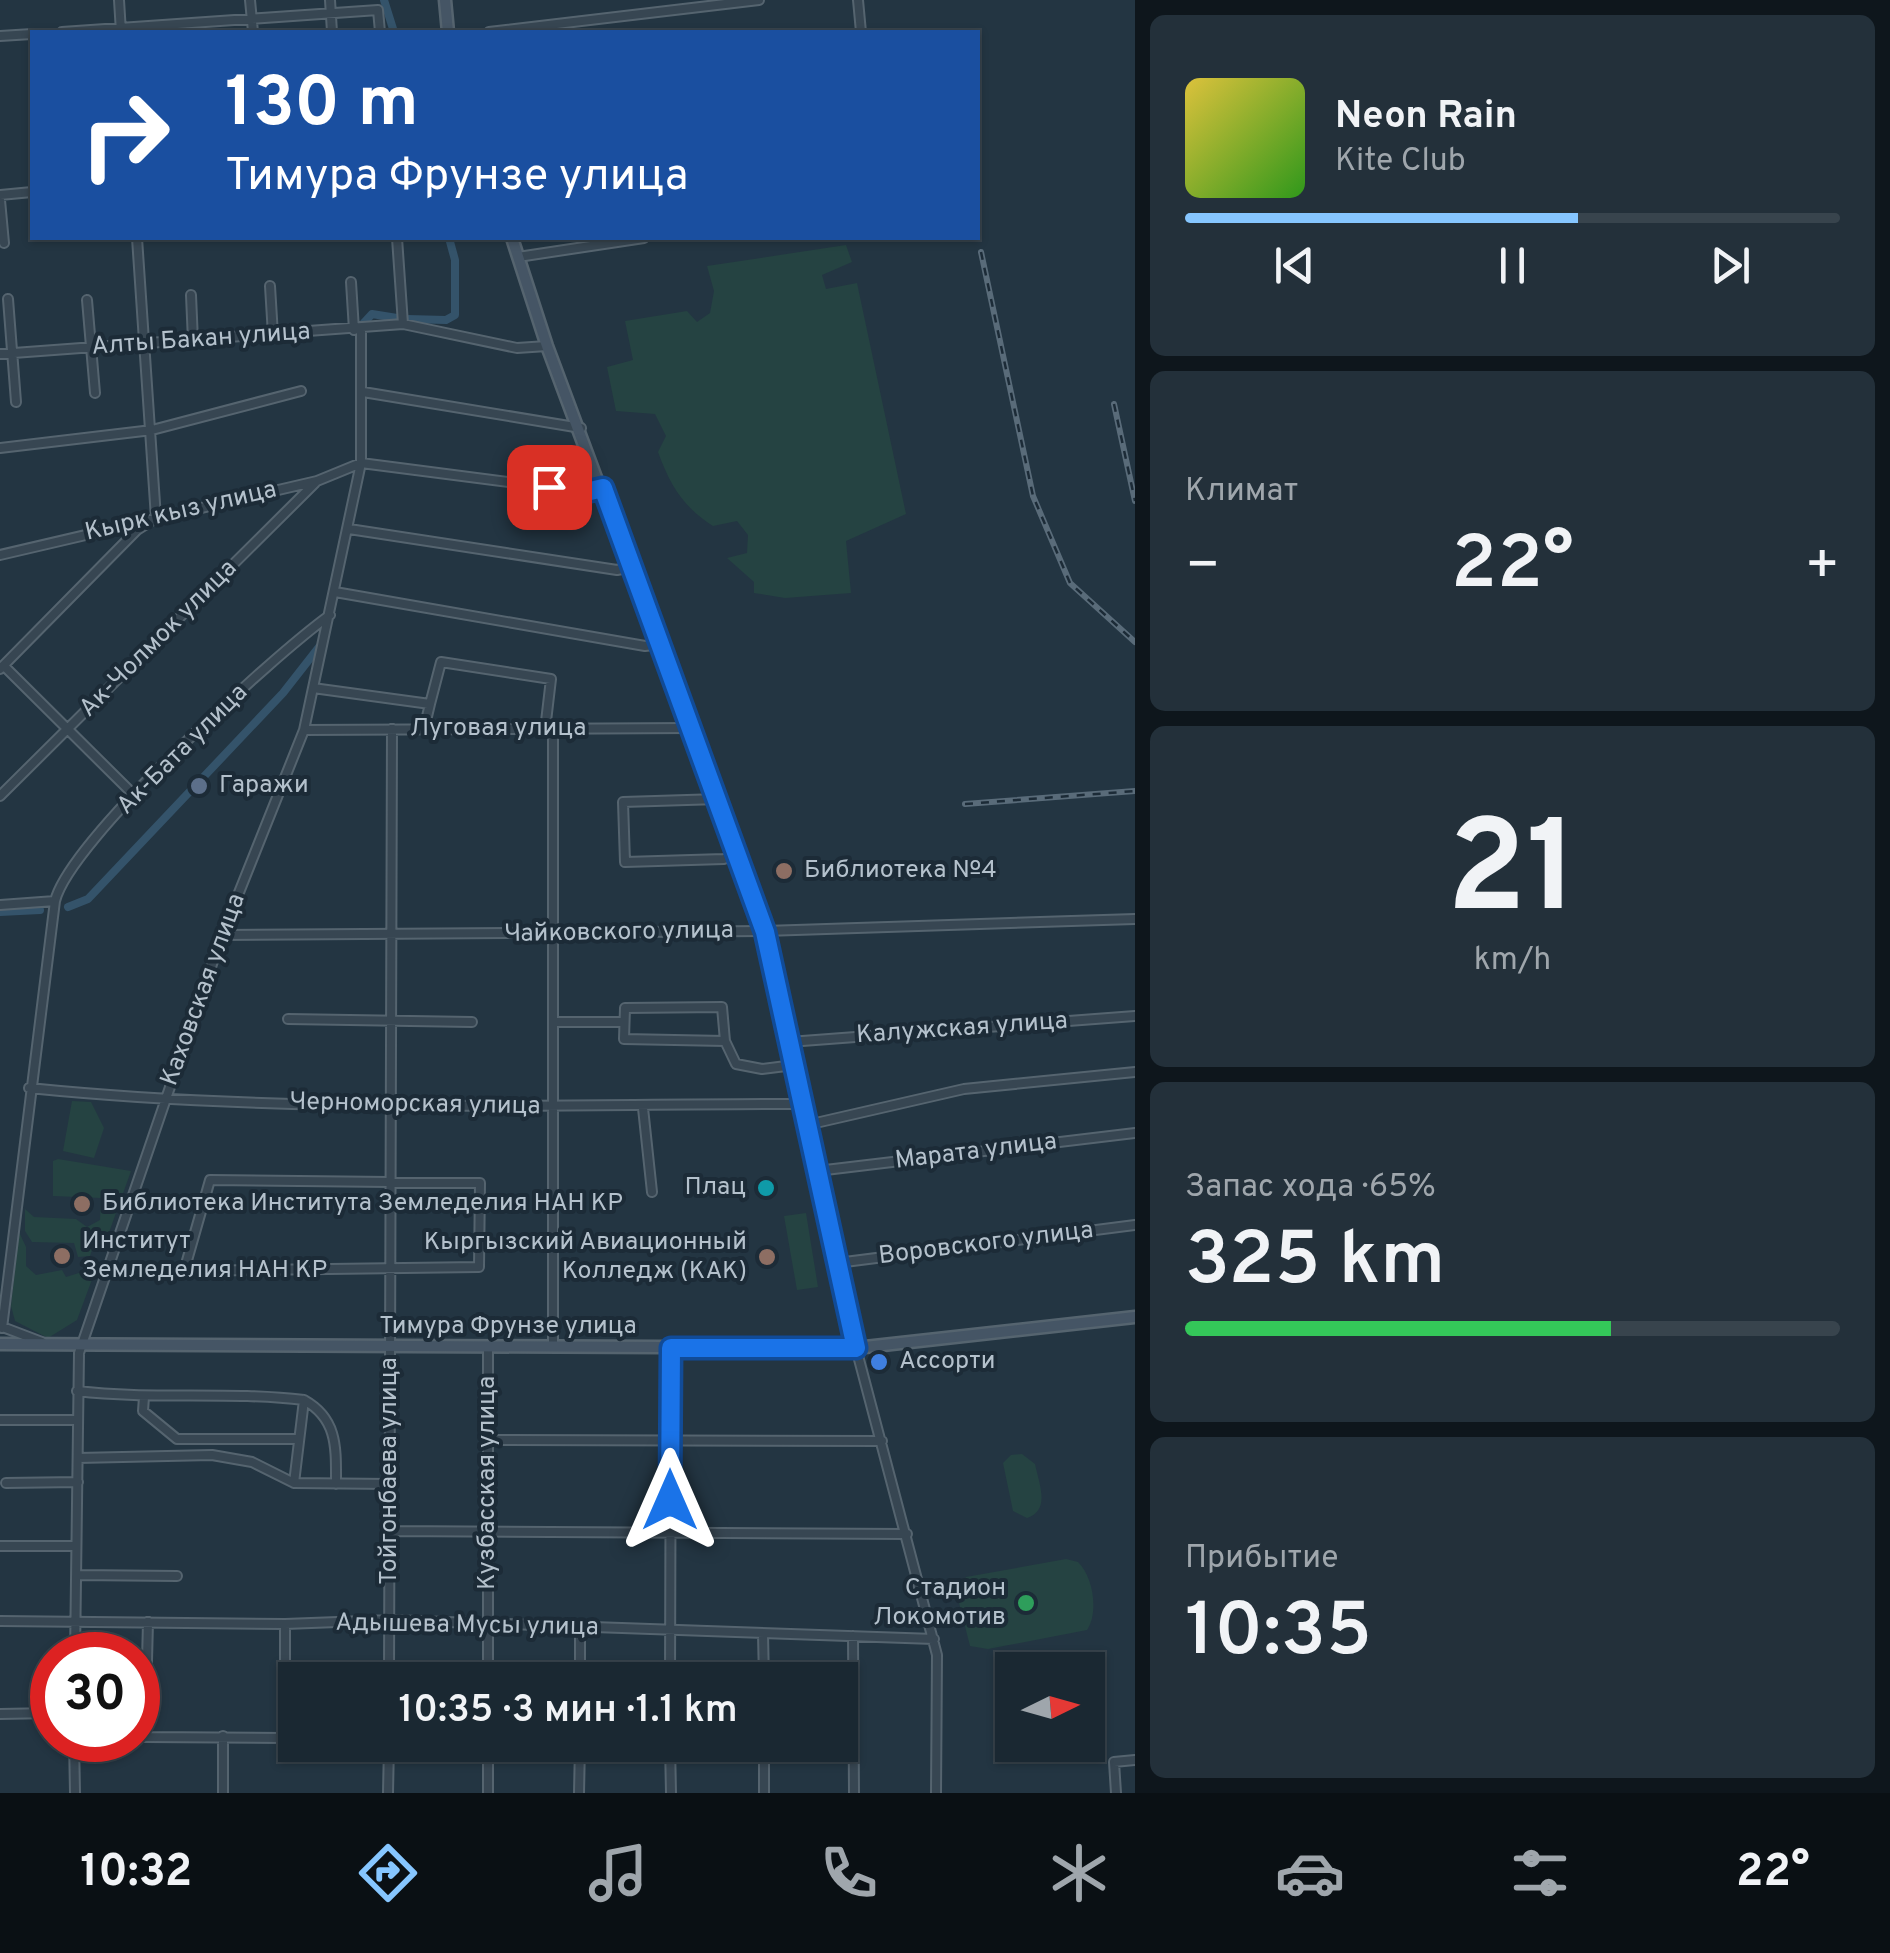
<!DOCTYPE html>
<html lang="ru">
<head>
<meta charset="utf-8">
<style>
  :root { --surface:#1a2832; --page:#23303a; --text:#f1f3f6; --muted:#9fa6ac; --line:#38444d; --accent:#86c6ff }
  body { margin:0; font-family:Overpass,sans-serif; background:var(--page); color:var(--text); height:100vh; display:flex; flex-direction:column; font-size:38px; white-space:nowrap }
  * { box-sizing:border-box; margin:0 }
  p { font-size:32px; color:var(--muted) }
  .icon { flex:none; width:55px; height:55px; fill:none; stroke:currentColor; stroke-width:2; stroke-linecap:round; stroke-linejoin:round }
  .map { position:relative; flex:1; overflow:hidden }
  .drawer { display:flex; flex-direction:column; gap:15px; padding:15px; background:#0e161c; width:755px }
  .drawer>* { flex:none }
  .banner { position:absolute; left:30px; top:30px; width:950px; height:210px; border-radius:0px; box-shadow:0 2px 8px #0004,0 0 0 2px var(--line); background:#1a4fa0; color:#fff; overflow:hidden }
  .needle { width:65px; rotate:85deg }
  .controls { position:absolute; left:995px; top:1652px; display:grid; gap:20px }
  .controls a { display:grid; place-items:center; width:110px; height:110px; border-radius:0px; background:var(--surface); box-shadow:0 2px 8px #0004,0 0 0 2px var(--line); font-size:50px }
  .speed { position:absolute; left:30px; top:1632px; display:flex; gap:20px; font-size:50px; font-weight:700; text-align:center }
  .speed>* { display:grid; place-content:center; width:130px; height:130px; border-radius:50%; background:var(--surface); box-shadow:0 2px 8px #0004,0 0 0 2px var(--line); line-height:1 }
  .speed .limit { border:15px solid #d22; background:#fff; color:#111 }
  .pin { position:absolute; display:grid; place-items:center; width:85px; height:85px; color:#fff; margin:-42px; border-radius:20px; box-shadow:0 5px 15px #0006 }
  .me { position:absolute; width:110px; margin:-55px; rotate:0deg; stroke-linejoin:round; filter:drop-shadow(0 0 8px #0008) }
  .turn { display:flex; align-items:center; gap:35px; height:210px; padding:0 30px; font-size:45px }
  .turn .icon { width:130px; height:130px; stroke-width:2.5 }
  .turn b { display:block; font-size:70px; line-height:85px }
  .big { font-size:75px; font-weight:600; line-height:1.1 }
  .drawer .widget { flex:1; display:flex; flex-direction:column; justify-content:center; gap:15px; min-width:0; padding:0 35px; border-radius:15px; background:var(--page) }
  .drawer .dial { align-items:center; gap:0 }
  .dial b { font-size:130px; line-height:1 }
  .song { display:flex; align-items:center; gap:30px }
  .cover { width:120px; height:120px; border-radius:15px; background:linear-gradient(135deg,hsl(50 70% 55%),hsl(110 70% 35%)) }
  .played { height:10px; border-radius:5px; background:linear-gradient(90deg,var(--accent) 60%,var(--line) 60%) }
  .keys { display:flex; justify-content:space-around; direction:ltr }
  .heat { display:flex; justify-content:space-between; align-items:center; font-size:55px; direction:ltr }
  .charge { height:15px; border-radius:8px; background:linear-gradient(90deg,#34c759 65%,var(--line) 0) }
  .trip { position:absolute; left:278px; top:1662px; width:580px; height:100px; border-radius:0px; background:var(--surface); box-shadow:0 2px 8px #0004,0 0 0 2px var(--line); font-weight:600; line-height:100px; text-align:center }
  .tab-bar { display:flex; height:160px; justify-content:space-around; align-items:center; background:#0a1014; color:var(--muted) }
  .tab-bar .icon { width:70px; height:70px }
  .tab-bar .selected { color:var(--accent) }
  .tab-bar b { font-size:45px; color:var(--text) }
  main { display:flex; flex:1; min-height:0 }
  .map>svg:first-child { display:block }
</style>
</head>
<body>
<main>
<div class="map">
<svg width="1135" height="1793" viewBox="0 0 1135 1793">
  <rect width="100%" height="100%" fill="#233542"/>
  <path fill="#254342" d="M846,245L852,262L822,275L826,289L857,283L906,514L846,541L851,593L785,598L754,593V582L727,558L747,553L748,535L737,521L713,526C683,507 670,485 658,452L666,436L655,414L616,411L607,367L633,360L625,321L687,311L697,322L710,313L714,291L707,266Z
    M72,1101L91,1102L104,1128L94,1158L63,1151Z
    M58,1159L131,1171L107,1238L95,1240L90,1256L78,1257L74,1243L32,1242L25,1231V1209L34,1217L76,1219L87,1227L100,1220L101,1198L53,1196V1161Z
    M806,1213L818,1287L797,1290L784,1216Z
    M19,1232L26,1247V1266L36,1275L62,1270L66,1277L82,1272L89,1263L97,1266L77,1320L48,1338L15,1321L11,1306Z
    M1022,1454L1035,1464C1039,1484 1051,1510 1027,1518L1013,1511L1003,1463L1011,1455Z
    M1066,1559L1078,1562C1093,1576 1099,1612 1087,1630L988,1649L970,1646L957,1595L966,1577Z"/>
  <g fill="none" stroke-linecap="round" stroke-linejoin="round">
    <path stroke="#34536a" stroke-width="8" d="M384,0L394,32
      M407,319L446,320L455,315V260L449,238
      M360,327L372,314L397,318
      M68,907L88,899L283,693L319,647
      M0,912L40,910"/>
    <g stroke="#55646f" stroke-width="12">
      <path id="street" d="M119,0L121,32
        M250,0L253,32
        M330,0L332,32
        M858,0L861,32
        M62,32L378,10L380,32
        M489,32L759,0
        M0,36L32,34
        M0,195L32,192
        M0,200L4,243
        M397,238L403,324
        M518,257L644,238
        M351,282L354,330
        M270,286L273,335
        M191,295L193,341
        M8,299L16,402
        M87,300L95,393
        M0,354L403,324L517,348L547,346
        M363,392L581,428
        M0,448L152,430L301,391
        M349,529L617,570L632,567
        M0,555L317,481L361,463L586,492L601,489
        M335,592L645,646L660,644
        M4,666L135,796
        M0,669L137,530L156,518L137,238
        M313,688L430,704L441,662L551,679L545,730
        M424,729L430,704
        M304,730L692,728
        M553,730V1347
        M0,796L317,481
        M719,799L623,802L625,862L724,859L738,852
        M55,901C70,840 273,656 330,615
        M0,905L55,901L2,1328
        M222,935L765,931L1135,919
        M288,1019L472,1022
        M554,1022H623
        M725,1041L624,1039L625,1008L722,1007L725,1041L736,1064L762,1069L794,1065
        M789,1042L1135,1016
        M29,1088C286,1114 544,1104 802,1104
        M643,1108L652,1192
        M807,1125L964,1089L1135,1072
        M817,1171L1135,1133
        M210,1180L480,1183L479,1267L184,1271Z
        M837,1263L1135,1225
        M0,1326L42,1342
        M856,1348L937,1655L936,1793
        M77,1391C153,1400 228,1391 304,1400L294,1483
        M144,1397L143,1411L177,1439H296
        M304,1400C338,1419 336,1448 336,1484
        M0,1420H78
        M490,1440L882,1441
        M78,1458L212,1455L252,1462L294,1483L390,1484
        M6,1483L78,1482
        M390,1531L907,1534
        M0,1546H76
        M77,1575L177,1576
        M0,1621L285,1624L390,1620L934,1639
        M148,1622L145,1737L285,1738V1624
        M763,1634L764,1680
        M853,1636L854,1793
        M75,1655L79,1353L222,935L304,730L361,463V329
        M389,1680L392,729
        M488,1680V1347
        M580,1680V1628
        M670,1680L671,1348
        M0,1714L52,1713
        M74,1740L75,1793
        M488,1745V1793
        M670,1745L671,1793
        M764,1745V1793
        M223,1793V1736
        M388,1793L389,1745
        M579,1793L580,1745
        M1116,1793L1114,1762L1135,1760"/>
    </g>
    <g stroke="#55646f" stroke-width="15">
      <path id="secondary" d="M445,0L448,32
        M512,238L547,346L765,931L856,1348
        M0,1344L856,1348L1135,1317"/>
    </g>
    <use href="#street" stroke="#374652" stroke-width="8"/>
    <use href="#secondary" stroke="#455565" stroke-width="10"/>
    <g stroke="#596b79" stroke-width="6">
      <path id="rail" d="M981,252L1033,496L1070,583L1135,642
        M1114,404L1135,501
        M965,804L1135,791"/>
    </g>
    <use href="#rail" stroke="#1c2b37" stroke-width="2.5" stroke-dasharray="8" stroke-linecap="butt"/>
  </g>
  <g fill="none" stroke-linecap="round" stroke-linejoin="round">
    <g stroke="#114b97" stroke-width="25">
      <path id="route" d="M549,487L586,492L603,488L765,932L856,1348H671L670,1500"/>
    </g>
    <use href="#route" stroke="#1a73e8" stroke-width="18"/>
  </g>
  <circle fill="#5c6f8a" stroke="#1c2b37" stroke-width="4" cx="199" cy="786" r="10"/>
  <g fill="#8d6e63" stroke="#1c2b37" stroke-width="4">
    <circle cx="784" cy="871" r="10"/>
    <circle cx="82" cy="1204" r="10"/>
    <circle cx="62" cy="1256" r="10"/>
    <circle cx="767" cy="1257" r="10"/>
  </g>
  <circle fill="#0f9aa8" stroke="#1c2b37" stroke-width="4" cx="766" cy="1188" r="10"/>
  <circle fill="#3f7fe0" stroke="#1c2b37" stroke-width="4" cx="879" cy="1362" r="10"/>
  <circle fill="#2e9e5b" stroke="#1c2b37" stroke-width="4" cx="1026" cy="1603" r="10"/>
  <g text-anchor="middle" dominant-baseline="central" stroke-width="8" stroke-linejoin="round" paint-order="stroke">
    <g font-size="25" fill="#b4c1cc" stroke="#1c2b37">
      <text transform="translate(201 340) rotate(-4)">Алты Бакан улица</text>
      <text transform="translate(181 512) rotate(-13)">Кырк кыз улица</text>
      <text transform="translate(159 639) rotate(-45)">Ак-Чолмок улица</text>
      <text x="498" y="729">Луговая улица</text>
      <text transform="translate(183 750) rotate(-45)">Ак-Бата улица</text>
      <text transform="translate(619 933) rotate(-1)">Чайковского улица</text>
      <text transform="translate(204 990) rotate(-70)">Каховская улица</text>
      <text transform="translate(962 1029) rotate(-4)">Калужская улица</text>
      <text transform="translate(415 1105) rotate(1)">Черноморская улица</text>
      <text transform="translate(976 1152) rotate(-7)">Марата улица</text>
      <text transform="translate(986 1244) rotate(-7)">Воровского улица</text>
      <text x="508" y="1327">Тимура Фрунзе улица</text>
      <text transform="translate(390 1471) rotate(-90)">Тойгонбаева улица</text>
      <text transform="translate(488 1483) rotate(-90)">Кузбасская улица</text>
      <text transform="translate(467 1626) rotate(1)">Адышева Мусы улица</text>
    </g>
    <g font-size="25" fill="#b4c1cc" stroke="#1c2b37" text-anchor="start">
      <text x="219" y="786">Гаражи</text>
      <text x="804" y="871">Библиотека №4</text>
      <text x="746" y="1188" text-anchor="end">Плац</text>
      <text x="102" y="1204">Библиотека Института Земледелия НАН КР</text>
      <text x="82" y="1242">Институт<tspan x="82" dy="29">Земледелия НАН КР</tspan></text>
      <text x="747" y="1243" text-anchor="end">Кыргызский Авиационный<tspan x="747" dy="29">Колледж (КАК)</tspan></text>
      <text x="899" y="1362">Ассорти</text>
      <text x="1006" y="1589" text-anchor="end">Стадион<tspan x="1006" dy="29">Локомотив</tspan></text>
    </g>
  </g>
</svg>
<div class="controls">
<a><svg class="needle" viewBox="-14 -14 28 28"><path d="M0-13l5 13h-10z" fill="#e53935"/><path d="M0 13l5-13h-10z" fill="#9fa6ac"/></svg></a>
</div>
<div class="speed"><div class="limit">30</div></div>
<div class="pin" style="left:549px;top:487px;background:#d93025"><svg class="icon" aria-label="arrive" viewBox="0 0 24 24"><path d="M6 21V4h12l-3 4 3 4H6"/></svg></div>
<svg class="me" style="left:670px;top:1500px" viewBox="-20 -20 40 40"><path d="M0-17L14 15 0 8-14 15z" fill="#1a73e8" stroke="#fff" stroke-width="4"/></svg>
<div class="trip">10:35 · 3 мин · 1.1 km</div>
<div class="banner">
<div class="turn"><svg class="icon" aria-label="right" viewBox="0 0 24 24"><path d="M7 20v-9h11M14 6l5 5-5 5"/></svg><div><b>130 m</b>Тимура Фрунзе улица</div></div>
</div>
</div>
<section class="drawer">
<div class="widget">
<div class="song"><i class="cover"></i><div><b>Neon Rain</b><p>Kite Club</p></div></div>
<div class="played"></div>
<div class="keys"><svg class="icon" aria-label="previous" viewBox="0 0 24 24"><path d="M18 5L8 12l10 7zM5 5v14"/></svg><svg class="icon" aria-label="pause" viewBox="0 0 24 24"><path d="M8 5v14M16 5v14"/></svg><svg class="icon" aria-label="next" viewBox="0 0 24 24"><path d="M6 5l10 7-10 7zM19 5v14"/></svg></div>
</div>
<div class="widget"><p>Климат</p>
<div class="heat"><a>−</a><b class="big">22°</b><a>+</a></div>
</div>
<div class="widget dial"><b>21</b><p>km/h</p></div>
<div class="widget"><p>Запас хода · 65%</p><b class="big">325 km</b><div class="charge"></div></div>
<div class="widget"><p>Прибытие</p><b class="big">10:35</b></div>
</section>
</main>
<nav class="tab-bar">
<b>10:32</b>
<svg class="icon selected" aria-label="directions" viewBox="0 0 24 24"><path d="M12 3l9 9-9 9-9-9zM9 14v-3h6M13 9l2 2-2 2"/></svg>
<svg class="icon" aria-label="music" viewBox="0 0 24 24"><path d="M9 18V5l10-2v13"/><circle cx="6" cy="18" r="3"/><circle cx="16" cy="16" r="3"/></svg>
<svg class="icon" aria-label="phone" viewBox="0 0 24 24"><path d="M5 4h4l2 5-3 2q2 4 5 5l2-3 5 2v4C11 20 4 13 5 4z"/></svg>
<svg class="icon" aria-label="climate" viewBox="0 0 24 24"><path d="M12 3v18M4 7l16 10M4 17L20 7"/></svg>
<svg class="icon" aria-label="car" viewBox="0 0 24 24"><path d="M5 17H2v-5l4-1 3-4h7l3 4 3 1v5h-3M9 17h6M6 11h13"/><circle cx="7" cy="17" r="2"/><circle cx="17" cy="17" r="2"/></svg>
<svg class="icon" aria-label="filters" viewBox="0 0 24 24"><path d="M4 7h16M4 17h16"/><circle cx="9" cy="7" r="2"/><circle cx="15" cy="17" r="2"/></svg>
<b>22°</b>
</nav>
</body>
</html>
